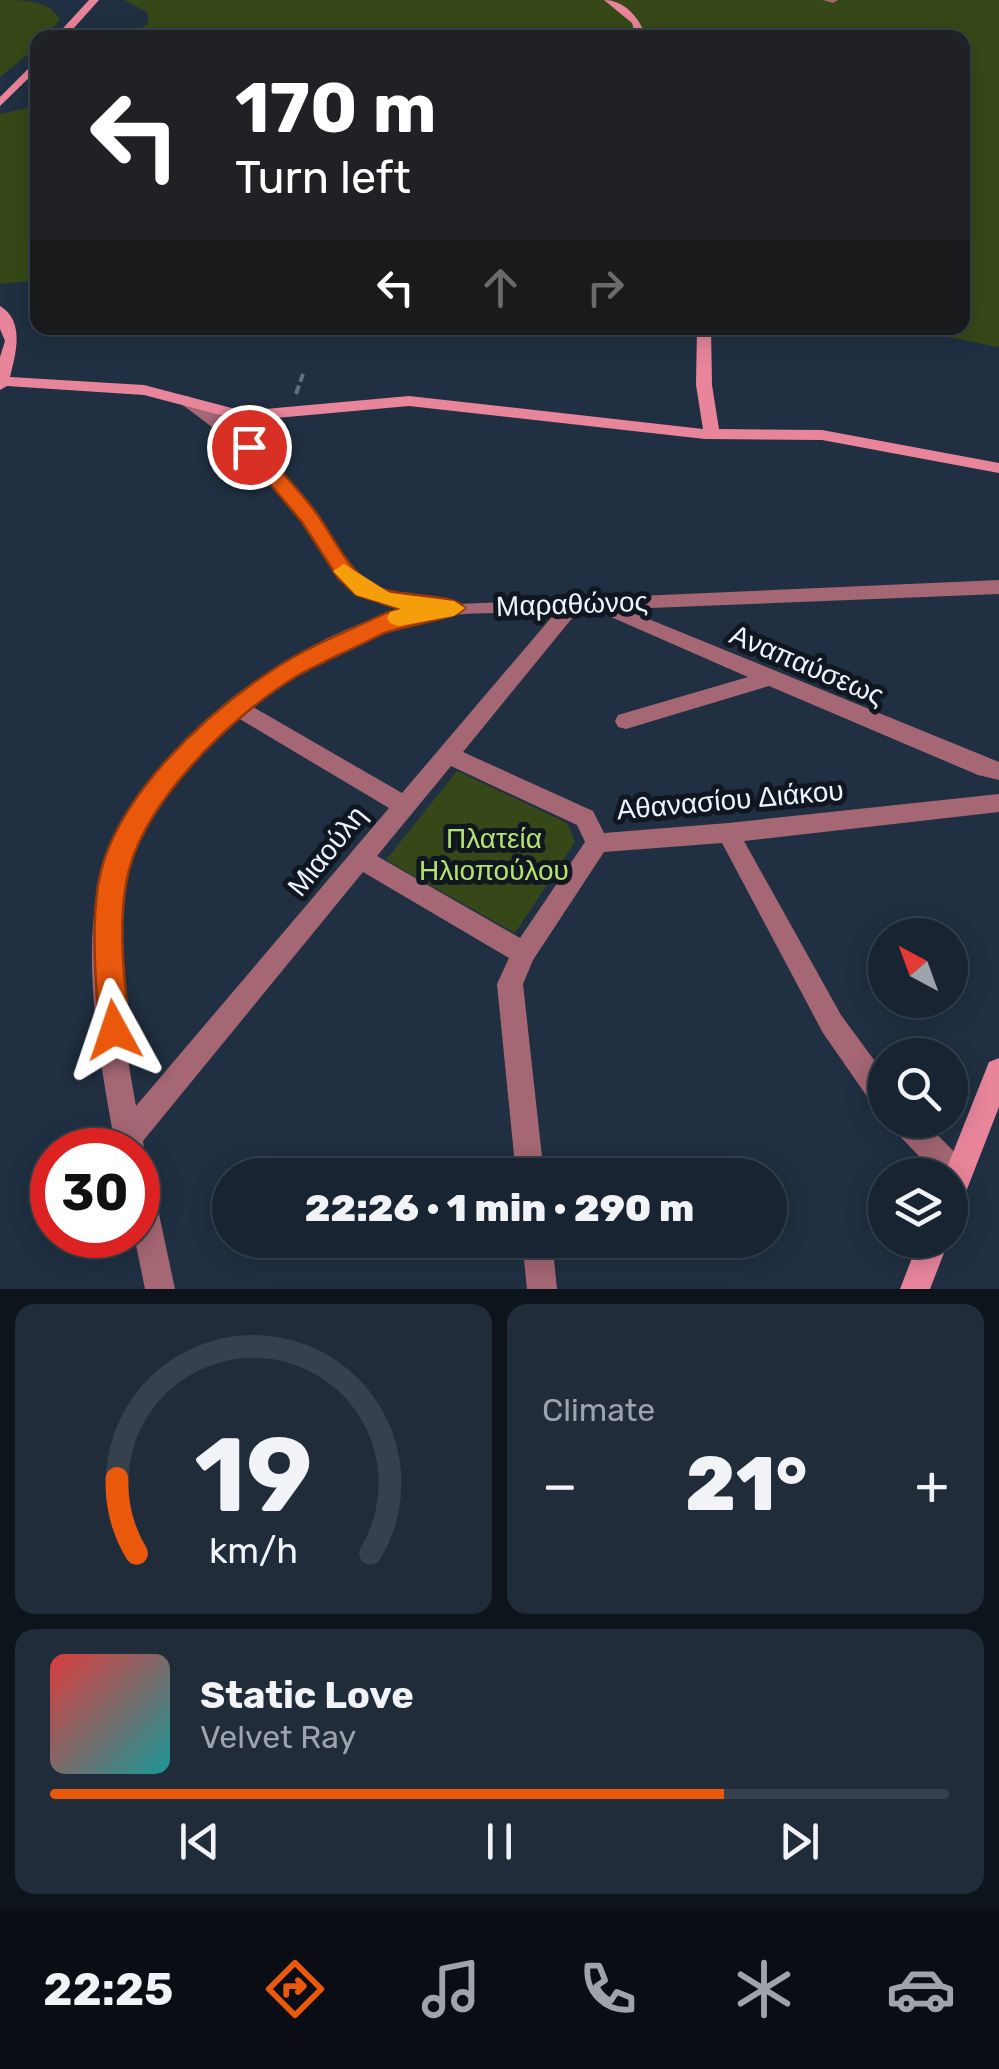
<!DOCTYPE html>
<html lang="en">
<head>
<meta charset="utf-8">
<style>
  :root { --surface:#182432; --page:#212c3a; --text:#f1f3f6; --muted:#9fa4ac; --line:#36414d; --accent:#ea580c }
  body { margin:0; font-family:Rubik,sans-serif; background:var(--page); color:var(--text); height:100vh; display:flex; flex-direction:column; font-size:38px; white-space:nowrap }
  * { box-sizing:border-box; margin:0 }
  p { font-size:32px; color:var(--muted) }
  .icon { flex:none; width:55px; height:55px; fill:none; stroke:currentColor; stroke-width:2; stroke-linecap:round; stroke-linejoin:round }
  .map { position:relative; height:1289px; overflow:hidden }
  .details { display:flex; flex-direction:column; gap:15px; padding:15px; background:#0d141c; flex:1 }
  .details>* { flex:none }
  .hud { position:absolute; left:30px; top:30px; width:940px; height:305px; border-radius:20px; box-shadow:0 5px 25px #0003,0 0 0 2px var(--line); background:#202124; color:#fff; overflow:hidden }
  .needle { width:65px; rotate:319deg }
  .fabs { position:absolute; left:868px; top:918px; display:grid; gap:20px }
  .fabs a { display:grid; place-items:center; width:100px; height:100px; border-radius:50%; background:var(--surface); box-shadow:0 5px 25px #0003,0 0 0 2px var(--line); font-size:50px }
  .speed { position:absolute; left:30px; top:1128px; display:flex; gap:20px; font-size:50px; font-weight:700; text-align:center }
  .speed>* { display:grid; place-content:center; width:130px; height:130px; border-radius:50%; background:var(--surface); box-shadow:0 5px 25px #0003,0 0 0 2px var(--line); line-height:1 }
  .speed .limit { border:15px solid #d22; background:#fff; color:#111 }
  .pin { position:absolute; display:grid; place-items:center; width:85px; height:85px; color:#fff; margin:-42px; border:5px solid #fff; border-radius:50%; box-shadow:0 2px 10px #0007 }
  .me { position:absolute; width:110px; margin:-55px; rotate:355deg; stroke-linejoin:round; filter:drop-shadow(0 0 8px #0008) }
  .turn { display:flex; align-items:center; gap:35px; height:210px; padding:0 40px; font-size:45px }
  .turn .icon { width:130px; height:130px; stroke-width:2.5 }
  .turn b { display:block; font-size:70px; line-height:85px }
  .lanes { display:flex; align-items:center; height:95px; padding:0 40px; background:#0003; justify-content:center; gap:50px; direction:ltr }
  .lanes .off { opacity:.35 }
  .big { font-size:75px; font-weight:800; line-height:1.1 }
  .details .tile { flex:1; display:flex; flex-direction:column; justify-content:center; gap:15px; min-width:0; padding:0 35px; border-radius:20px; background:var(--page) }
  .details .dial { align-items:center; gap:0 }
  .dial svg { height:260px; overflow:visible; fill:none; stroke:var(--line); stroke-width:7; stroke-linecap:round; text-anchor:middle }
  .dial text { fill:var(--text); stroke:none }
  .song { display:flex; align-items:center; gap:30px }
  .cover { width:120px; height:120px; border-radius:15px; background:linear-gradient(135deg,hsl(0 70% 55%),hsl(180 70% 35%)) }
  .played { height:10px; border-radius:5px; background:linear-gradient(90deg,var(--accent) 75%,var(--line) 75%) }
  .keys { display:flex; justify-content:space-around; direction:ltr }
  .heat { display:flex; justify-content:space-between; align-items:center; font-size:55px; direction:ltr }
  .details .tiles { flex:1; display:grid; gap:15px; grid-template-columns:1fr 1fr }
  .tile:last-child { grid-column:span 2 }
  .trip { position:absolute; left:212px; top:1158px; width:575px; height:100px; border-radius:50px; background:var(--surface); box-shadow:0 5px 25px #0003,0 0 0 2px var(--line); font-weight:800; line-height:100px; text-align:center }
  .tabs { display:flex; height:160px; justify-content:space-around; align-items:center; background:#0a0e14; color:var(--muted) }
  .tabs .icon { width:70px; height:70px }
  .tabs .active { color:var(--accent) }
  .tabs b { font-size:45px; color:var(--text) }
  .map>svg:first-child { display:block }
</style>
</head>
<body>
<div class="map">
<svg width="999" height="1289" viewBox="0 0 999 1289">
  <rect width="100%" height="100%" fill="#203042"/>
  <path fill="#364817" d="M0,0C22,0 51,0 60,20L44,37L38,38L37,47L0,77Z
    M124,0H999V347L902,328H962V38H92C113,36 133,37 149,22L147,12Z
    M37,106V280L0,284V114Z
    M457,771L567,823L575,842L515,933L386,860Z"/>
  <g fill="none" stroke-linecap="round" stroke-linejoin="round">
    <path stroke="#626f7f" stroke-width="4" stroke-dasharray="9 4" stroke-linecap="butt" d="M296,394L303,374"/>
    <path fill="#a56774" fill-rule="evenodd" d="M823,0H838L833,3Z
      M187,396C230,411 296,485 322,523C336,542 346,564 364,579C387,599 414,592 435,605L999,580V594L624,609L999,762V780L978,775L769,686L626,729L618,727L615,721L618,715L748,677L595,610L578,611L463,752L593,811L604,833L728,823L999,794V812L744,841L841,1015L885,1075V1112L875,1108L823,1033L722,843L604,852L533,960L523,984L544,1175H516L497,984L509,958L363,872L143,1141L144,1150L140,1160L138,1161V1150H116C102,1072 79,956 101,879C136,752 279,644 401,610C331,594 320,541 278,491C250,458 217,429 181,404L179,401ZM556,612L402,793L253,707C296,671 347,640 401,624C450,610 506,614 556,612ZM238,718L389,808L136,1106C124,1038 107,946 125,878C141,817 189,758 238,718ZM451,766L577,825L585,842L520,938L377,856Z
      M890,1120H923L968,1166L972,1176L968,1186L958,1190L950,1187V1175H937L894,1130Z
      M138,1171L148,1176L153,1186L175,1289H145L134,1235H138Z
      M522,1240H552L557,1289H527Z"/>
    <path fill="#e8859b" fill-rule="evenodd" d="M89,0H99L65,38H54Z
      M604,0C625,0 641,19 646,38H636L632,23Z
      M38,59V69L0,106V97Z
      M0,306C25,321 16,353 10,377L144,385L243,411L409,396L703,429L696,385L697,328H711L712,385L719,429L822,430L999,463V473L822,440L705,439L409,406L243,421L144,395L7,386L0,390V357L5,341L0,329Z
      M999,1058V1107L960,1207L950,1212V1175H944L989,1062Z
      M919,1240H949L930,1289H900Z"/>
  </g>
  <path fill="#ea580c" stroke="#983908" stroke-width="2.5" d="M249,441L255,443C276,466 299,489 317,514C335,539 348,572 376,587C399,598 452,592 465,608C457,620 400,625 380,635C353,649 323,661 297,676C232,715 138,806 126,884C118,932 125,981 129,1030L124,1040L114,1044L103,1040L99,1030C96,981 91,933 98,885C112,798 207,712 277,667C310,645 351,630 386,613L401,609L356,595L338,578L302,522L239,447Z"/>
  <path fill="#f59e0b" d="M344,564L390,593L454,601L465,608L454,616L398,626L390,623L387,618L390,612L401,609L356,595L333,571Z"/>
  <g text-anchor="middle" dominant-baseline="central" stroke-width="10" stroke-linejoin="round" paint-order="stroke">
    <g font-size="28" fill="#edf5ff" stroke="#101720">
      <text transform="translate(572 604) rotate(-2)">Μαραθώνος</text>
      <text transform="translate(807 665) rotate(23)">Αναπαύσεως</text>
      <text transform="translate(730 800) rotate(-5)">Αθανασίου Διάκου</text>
      <text transform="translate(327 851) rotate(-51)">Μιαούλη</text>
    </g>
    <g font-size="28" fill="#b7e26f" stroke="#101720">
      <text x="494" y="838">Πλατεία<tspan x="494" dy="32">Ηλιοπούλου</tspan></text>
    </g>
  </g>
</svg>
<div class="fabs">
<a><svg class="needle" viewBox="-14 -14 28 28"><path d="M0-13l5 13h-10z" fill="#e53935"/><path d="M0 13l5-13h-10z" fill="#9fa4ac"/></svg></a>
<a><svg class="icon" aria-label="search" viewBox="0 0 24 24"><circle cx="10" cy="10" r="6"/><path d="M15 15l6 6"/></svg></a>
<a><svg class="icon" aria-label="layers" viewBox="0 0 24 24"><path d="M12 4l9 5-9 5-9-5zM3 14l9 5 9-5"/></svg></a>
</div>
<div class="speed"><div class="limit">30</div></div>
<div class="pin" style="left:249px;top:447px;background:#d93025"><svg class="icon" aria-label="arrive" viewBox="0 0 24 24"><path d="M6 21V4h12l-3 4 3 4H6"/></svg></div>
<svg class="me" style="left:114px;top:1030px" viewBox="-20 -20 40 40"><path d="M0-17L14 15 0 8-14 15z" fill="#ea580c" stroke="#fff" stroke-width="4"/></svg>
<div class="trip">22:26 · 1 min · 290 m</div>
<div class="hud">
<div class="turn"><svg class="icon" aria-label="left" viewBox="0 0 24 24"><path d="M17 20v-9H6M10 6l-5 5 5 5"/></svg><div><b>170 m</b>Turn left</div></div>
<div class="lanes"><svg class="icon" aria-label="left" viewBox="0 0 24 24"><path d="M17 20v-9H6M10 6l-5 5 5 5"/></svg><svg class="icon off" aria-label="ahead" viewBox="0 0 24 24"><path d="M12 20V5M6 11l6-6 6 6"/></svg><svg class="icon off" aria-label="right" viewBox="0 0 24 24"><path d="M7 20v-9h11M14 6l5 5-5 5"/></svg></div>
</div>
</div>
<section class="details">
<div class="tiles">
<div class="tile dial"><svg viewBox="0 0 100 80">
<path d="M14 69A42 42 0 1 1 86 69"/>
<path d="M14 69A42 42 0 0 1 8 46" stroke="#ea580c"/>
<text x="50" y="56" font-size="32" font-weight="700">19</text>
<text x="50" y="72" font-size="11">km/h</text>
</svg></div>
<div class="tile"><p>Climate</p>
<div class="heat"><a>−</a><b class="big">21°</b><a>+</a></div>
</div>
<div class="tile">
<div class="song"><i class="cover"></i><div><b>Static Love</b><p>Velvet Ray</p></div></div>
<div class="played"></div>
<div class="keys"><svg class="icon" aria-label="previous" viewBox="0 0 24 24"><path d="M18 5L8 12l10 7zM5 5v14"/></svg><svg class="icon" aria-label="pause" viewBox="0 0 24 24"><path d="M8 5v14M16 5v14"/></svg><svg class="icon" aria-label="next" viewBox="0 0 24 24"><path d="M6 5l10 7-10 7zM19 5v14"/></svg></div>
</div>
</div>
</section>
<nav class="tabs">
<b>22:25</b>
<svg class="icon active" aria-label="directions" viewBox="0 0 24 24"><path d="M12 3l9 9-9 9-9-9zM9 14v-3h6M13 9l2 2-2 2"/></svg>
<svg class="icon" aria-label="music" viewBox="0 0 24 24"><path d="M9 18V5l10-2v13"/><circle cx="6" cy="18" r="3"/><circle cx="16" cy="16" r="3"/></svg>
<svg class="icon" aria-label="phone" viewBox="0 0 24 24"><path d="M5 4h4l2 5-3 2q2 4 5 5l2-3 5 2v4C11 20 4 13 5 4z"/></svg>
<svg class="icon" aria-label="climate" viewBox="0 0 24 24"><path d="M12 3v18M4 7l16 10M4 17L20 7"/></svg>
<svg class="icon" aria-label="car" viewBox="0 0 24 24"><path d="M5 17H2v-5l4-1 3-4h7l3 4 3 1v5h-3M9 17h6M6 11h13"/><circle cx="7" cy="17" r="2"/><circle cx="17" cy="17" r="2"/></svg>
</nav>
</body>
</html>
